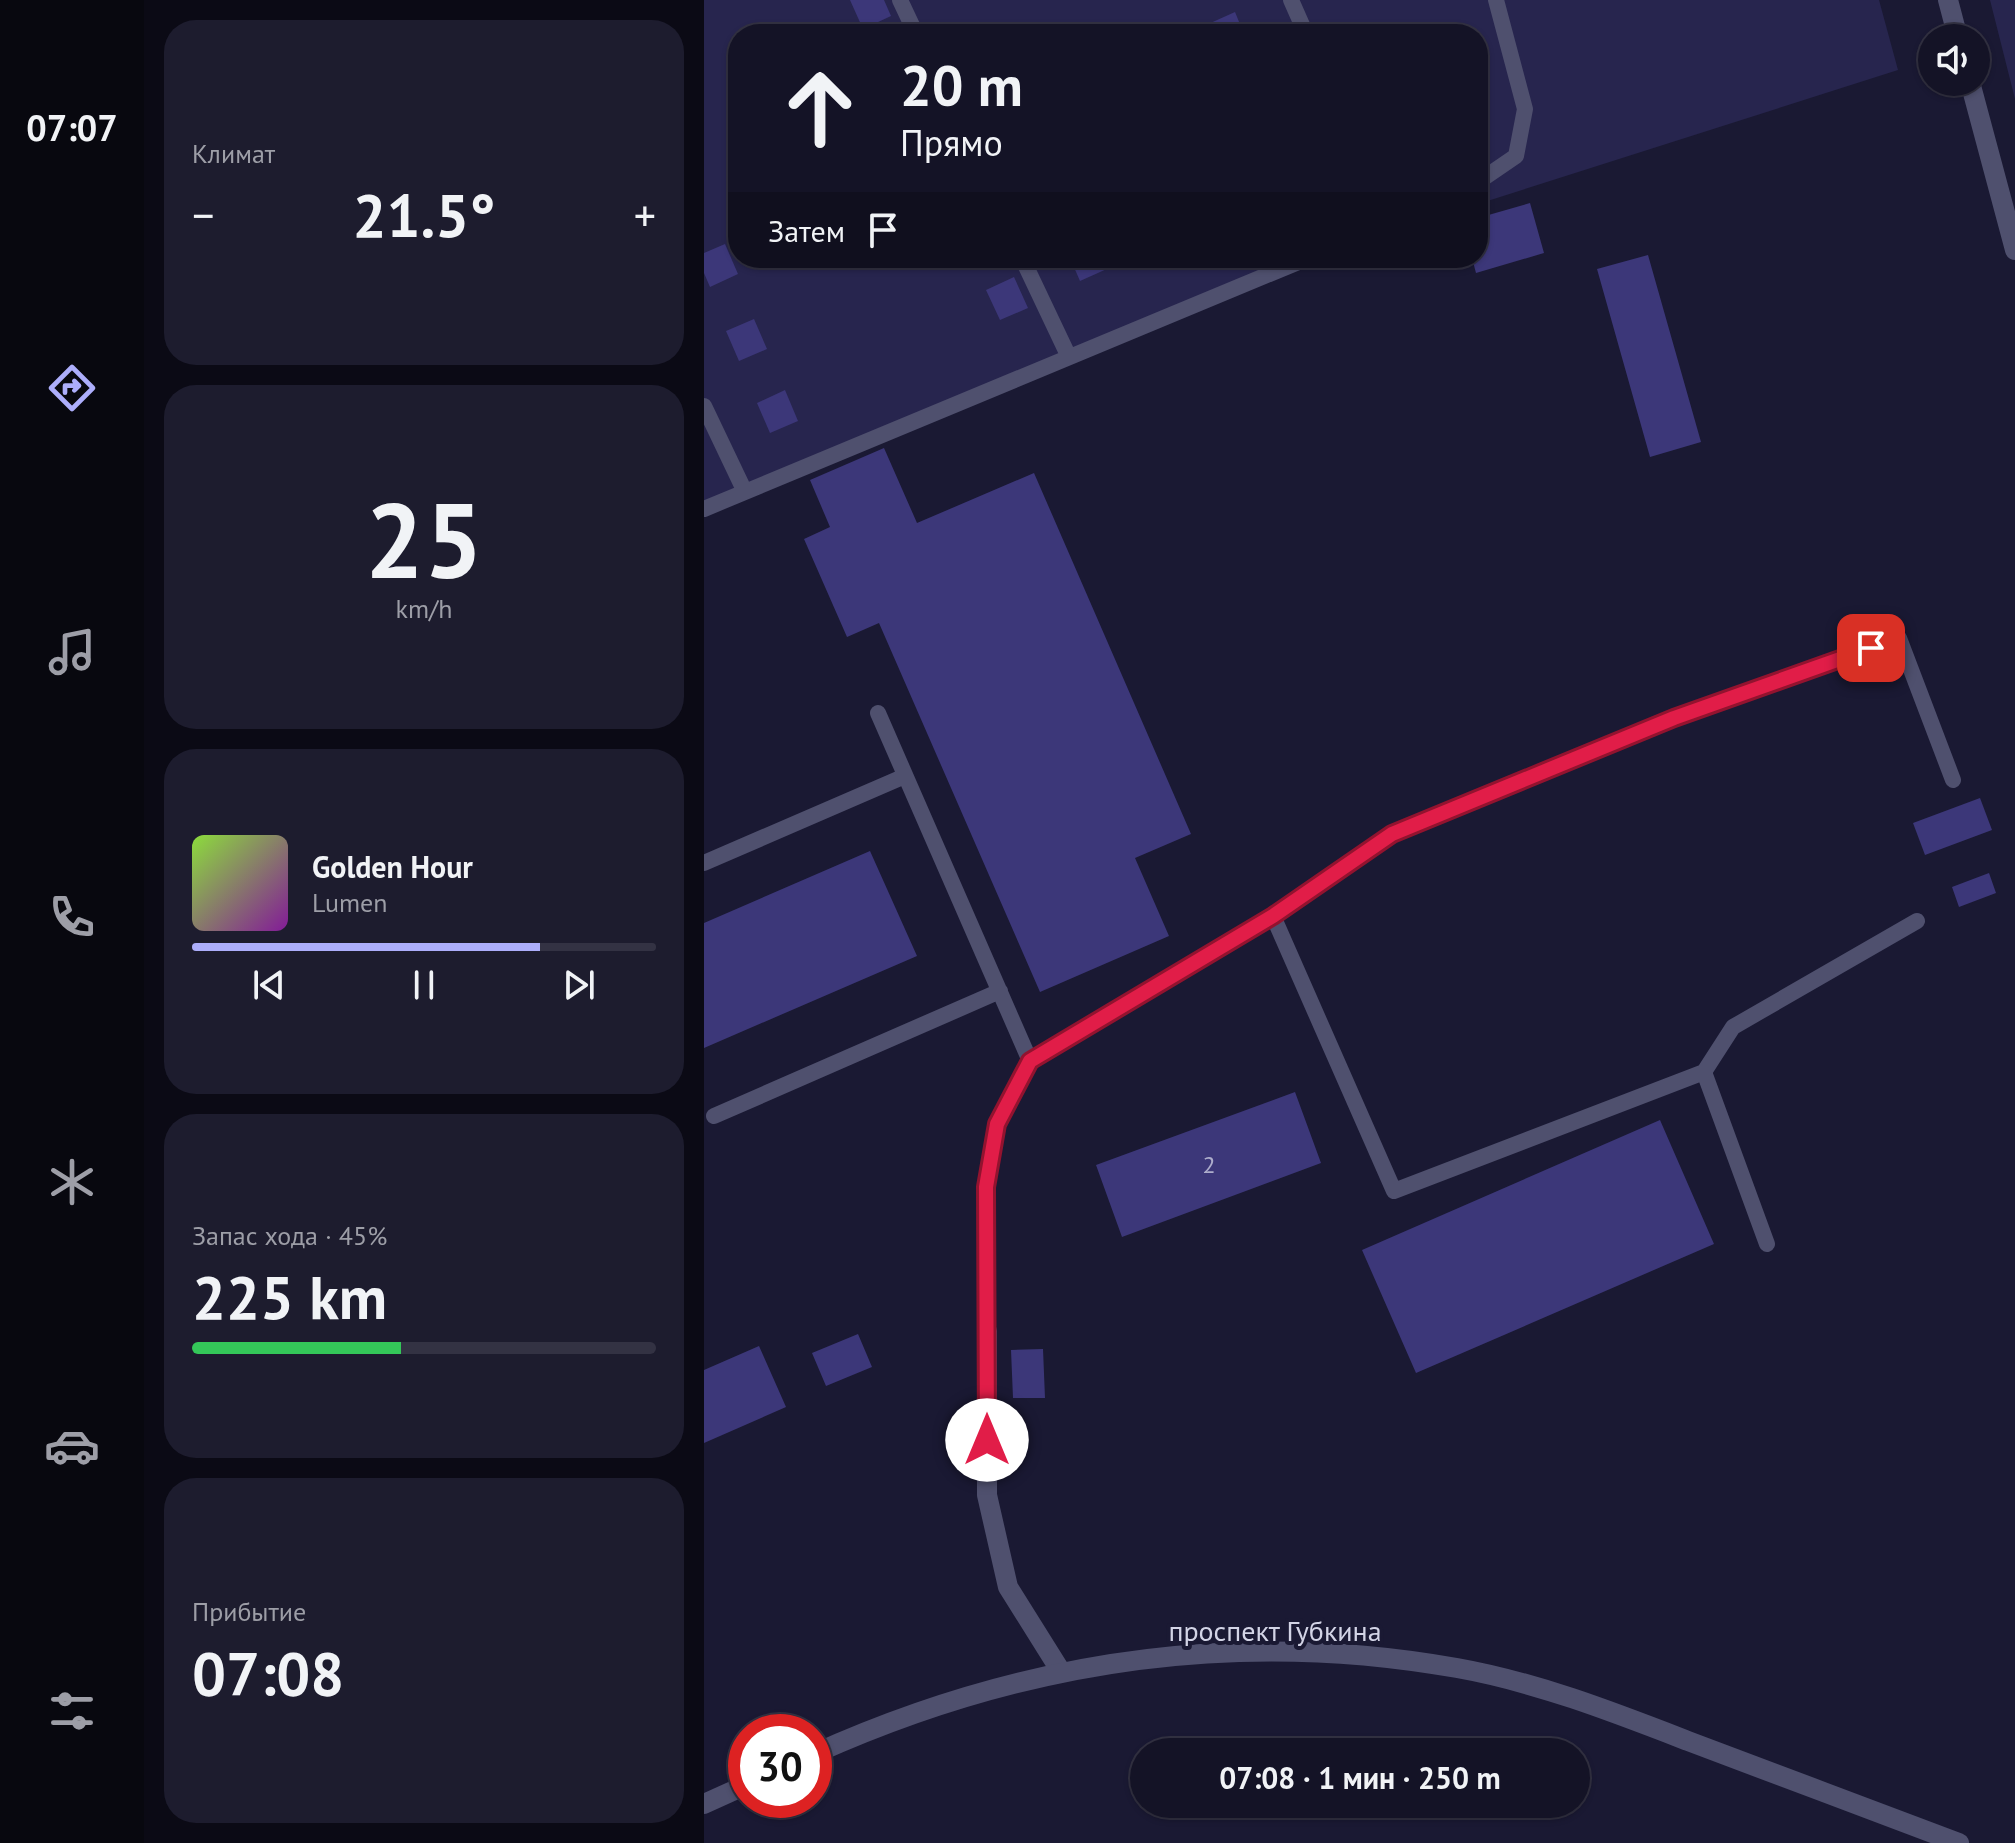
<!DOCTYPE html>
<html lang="ru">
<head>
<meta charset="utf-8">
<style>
  :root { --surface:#141326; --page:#1d1c2e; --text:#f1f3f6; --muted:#9d9ea7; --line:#333243; --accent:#adaefb }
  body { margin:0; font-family:"PT Sans",sans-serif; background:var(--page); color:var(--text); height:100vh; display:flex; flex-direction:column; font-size:30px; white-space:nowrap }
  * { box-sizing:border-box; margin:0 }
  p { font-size:26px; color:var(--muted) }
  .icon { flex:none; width:44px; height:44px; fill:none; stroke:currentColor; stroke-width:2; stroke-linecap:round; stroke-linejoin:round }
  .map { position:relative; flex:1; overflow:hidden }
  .drawer { display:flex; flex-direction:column; gap:20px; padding:20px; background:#0b0a15; width:560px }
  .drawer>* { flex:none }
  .top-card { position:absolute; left:24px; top:24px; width:760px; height:244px; border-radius:32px; box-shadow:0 2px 6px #0004,0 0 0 2px var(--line); background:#141326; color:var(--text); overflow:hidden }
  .fabs { position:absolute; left:1214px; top:24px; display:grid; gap:16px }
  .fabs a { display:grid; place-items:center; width:72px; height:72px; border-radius:50%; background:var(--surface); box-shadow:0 2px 6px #0004,0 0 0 2px var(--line); font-size:40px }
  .speed { position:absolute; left:24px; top:1714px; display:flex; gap:16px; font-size:40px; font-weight:700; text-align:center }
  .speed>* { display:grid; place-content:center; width:104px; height:104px; border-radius:50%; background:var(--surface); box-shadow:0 2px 6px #0004,0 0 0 2px var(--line); line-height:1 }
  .speed .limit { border:12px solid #d22; background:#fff; color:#111 }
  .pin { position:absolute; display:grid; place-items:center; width:68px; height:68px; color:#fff; margin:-34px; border-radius:16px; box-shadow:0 4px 12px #0006 }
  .me { position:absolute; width:88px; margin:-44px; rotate:0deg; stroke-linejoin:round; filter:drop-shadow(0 0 6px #0008) }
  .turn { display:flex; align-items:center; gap:28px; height:168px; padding:0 40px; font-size:36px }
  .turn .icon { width:104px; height:104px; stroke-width:2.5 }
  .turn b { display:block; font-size:56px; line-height:68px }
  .then { display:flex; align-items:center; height:76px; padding:0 40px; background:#0003; gap:16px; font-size:30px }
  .big { font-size:60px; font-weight:600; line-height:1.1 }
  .drawer .card { flex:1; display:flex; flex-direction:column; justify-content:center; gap:12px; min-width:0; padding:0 28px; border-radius:32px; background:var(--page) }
  .drawer .dial { align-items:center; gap:0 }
  .dial b { font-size:104px; line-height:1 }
  .song { display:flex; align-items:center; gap:24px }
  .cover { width:96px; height:96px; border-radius:12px; background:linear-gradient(135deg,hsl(90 70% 55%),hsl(290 70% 35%)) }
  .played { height:8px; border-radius:4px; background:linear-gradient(90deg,var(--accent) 75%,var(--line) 75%) }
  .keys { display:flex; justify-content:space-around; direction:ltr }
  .heat { display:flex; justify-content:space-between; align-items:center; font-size:44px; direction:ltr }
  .charge { height:12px; border-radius:6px; background:linear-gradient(90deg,#34c759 45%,var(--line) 0) }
  .trip { position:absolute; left:426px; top:1738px; width:460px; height:80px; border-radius:40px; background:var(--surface); box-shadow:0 2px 6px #0004,0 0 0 2px var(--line); font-weight:600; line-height:80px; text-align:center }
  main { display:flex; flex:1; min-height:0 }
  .dock { display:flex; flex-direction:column; width:144px; justify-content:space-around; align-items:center; background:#08080f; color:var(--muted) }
  .dock .icon { width:56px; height:56px }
  .dock .active { color:var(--accent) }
  .dock b { font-size:36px; color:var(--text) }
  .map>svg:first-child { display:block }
</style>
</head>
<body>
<main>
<nav class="dock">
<b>07:07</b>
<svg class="icon active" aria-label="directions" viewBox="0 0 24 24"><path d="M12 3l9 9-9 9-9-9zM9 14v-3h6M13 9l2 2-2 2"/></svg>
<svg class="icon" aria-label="music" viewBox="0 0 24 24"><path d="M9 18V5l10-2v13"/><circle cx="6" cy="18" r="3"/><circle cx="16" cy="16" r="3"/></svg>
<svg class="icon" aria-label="phone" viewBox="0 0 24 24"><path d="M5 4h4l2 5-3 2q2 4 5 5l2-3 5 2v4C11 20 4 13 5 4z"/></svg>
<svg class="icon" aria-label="climate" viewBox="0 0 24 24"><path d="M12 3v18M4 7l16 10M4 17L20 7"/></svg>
<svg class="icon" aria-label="car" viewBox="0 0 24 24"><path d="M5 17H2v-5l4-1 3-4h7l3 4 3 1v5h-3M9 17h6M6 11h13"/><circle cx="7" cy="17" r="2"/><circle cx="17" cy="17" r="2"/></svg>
<svg class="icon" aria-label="filters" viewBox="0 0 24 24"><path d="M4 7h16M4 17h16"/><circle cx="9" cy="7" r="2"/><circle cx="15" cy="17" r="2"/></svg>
</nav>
<section class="drawer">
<div class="card"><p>Климат</p>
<div class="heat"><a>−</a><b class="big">21.5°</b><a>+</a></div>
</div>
<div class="card dial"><b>25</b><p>km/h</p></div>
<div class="card">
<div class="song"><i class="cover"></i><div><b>Golden Hour</b><p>Lumen</p></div></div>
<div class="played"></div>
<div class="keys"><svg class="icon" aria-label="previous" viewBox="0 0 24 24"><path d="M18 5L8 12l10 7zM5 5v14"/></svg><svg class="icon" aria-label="pause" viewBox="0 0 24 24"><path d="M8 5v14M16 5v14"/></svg><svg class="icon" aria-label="next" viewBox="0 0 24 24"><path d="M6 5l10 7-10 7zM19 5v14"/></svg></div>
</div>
<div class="card"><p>Запас хода · 45%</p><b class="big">225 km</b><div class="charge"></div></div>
<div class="card"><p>Прибытие</p><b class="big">07:08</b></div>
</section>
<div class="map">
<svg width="1311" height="1843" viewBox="0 0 1311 1843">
  <rect width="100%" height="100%" fill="#1a1933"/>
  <path fill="#27254e" d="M0,0H1175L1194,70L774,204V34H34V258H620L0,515Z
    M1286,0H1311V99Z"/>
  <path fill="#3c3779" d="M146,0H180L187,16L159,29Z
    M531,12L540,34H506L502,25Z
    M826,203L840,253L772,273L768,258H774V218Z
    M21,244L34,274L6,287L0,273V253Z
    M944,255L997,442L946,457L893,269Z
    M366,258H400L405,268L376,281Z
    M310,277L324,308L296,320L282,290Z
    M50,319L63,349L35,361L22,331Z
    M81,390L94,421L66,433L53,403Z
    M180,448L213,523L330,473L487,834L431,858L465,936L336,992L175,623L143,637L100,539L126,527L106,480Z
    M1276,798L1288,830L1221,855L1209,823Z
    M166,851L213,956L0,1048V923Z
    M1285,873L1292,893L1255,907L1248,887Z
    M591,1092L617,1163L418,1237L392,1165Z
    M956,1120L1010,1244L712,1373L658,1250Z
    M154,1334L168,1367L122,1386L108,1353Z
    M55,1346L82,1407L0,1443V1370Z
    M339,1349L341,1398H309L307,1350Z"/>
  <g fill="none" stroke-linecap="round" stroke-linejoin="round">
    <path stroke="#4f506e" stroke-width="16" d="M196,0L212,34
      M587,0L602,34
      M774,182L812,156L821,109L792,0
      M318,258L364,355
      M0,406L41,492
      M0,509L604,258
      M174,713L326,1061
      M0,863L201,776
      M569,916L690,1191L1000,1072L1029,1027L1213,921
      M1000,1072L1063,1244
      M10,1116L296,991
      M283,1331L282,1187L293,1124L326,1061L569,916L688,834L970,718L1195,638L1249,780"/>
    <path stroke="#4f506e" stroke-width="20" d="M283,1331V1495L304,1587L356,1670"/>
    <path stroke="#4f506e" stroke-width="20" d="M1244,0L1254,38
      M1266,82L1311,250
      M110,1754C316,1661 529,1628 753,1668C832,1682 909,1712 984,1741C1074,1775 1165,1809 1255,1843
      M0,1804L42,1785"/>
  </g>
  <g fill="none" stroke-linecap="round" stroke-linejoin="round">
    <g stroke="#92132f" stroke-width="20">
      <path id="route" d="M283,1440L282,1187L293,1124L326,1061L569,916L688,834L970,718L1167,648"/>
    </g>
    <use href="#route" stroke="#e11d48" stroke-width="14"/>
  </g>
  <g text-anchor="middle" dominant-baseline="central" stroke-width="8" stroke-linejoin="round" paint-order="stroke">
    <g font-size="24" fill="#adadcb">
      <text x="505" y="1164">2</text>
    </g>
    <g font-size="28" fill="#d3d4e6" stroke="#1a1933">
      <text x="571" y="1630">проспект Губкина</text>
    </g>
  </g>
</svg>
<div class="fabs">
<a><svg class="icon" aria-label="sound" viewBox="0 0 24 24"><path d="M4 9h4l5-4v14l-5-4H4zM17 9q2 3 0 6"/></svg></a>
</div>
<div class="speed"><div class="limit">30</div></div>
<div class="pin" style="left:1167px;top:648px;background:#d93025"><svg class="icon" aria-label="arrive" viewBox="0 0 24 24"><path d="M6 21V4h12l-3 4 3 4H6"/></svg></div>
<svg class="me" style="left:283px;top:1440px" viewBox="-20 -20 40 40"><circle r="19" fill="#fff"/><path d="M0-13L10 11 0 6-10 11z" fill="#e11d48"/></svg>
<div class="trip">07:08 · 1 мин · 250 m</div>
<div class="top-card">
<div class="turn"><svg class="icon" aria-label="ahead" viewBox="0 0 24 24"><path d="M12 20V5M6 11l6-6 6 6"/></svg><div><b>20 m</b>Прямо</div></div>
<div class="then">Затем<svg class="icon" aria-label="arrive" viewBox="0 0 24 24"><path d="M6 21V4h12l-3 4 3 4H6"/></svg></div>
</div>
</div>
</main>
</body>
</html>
